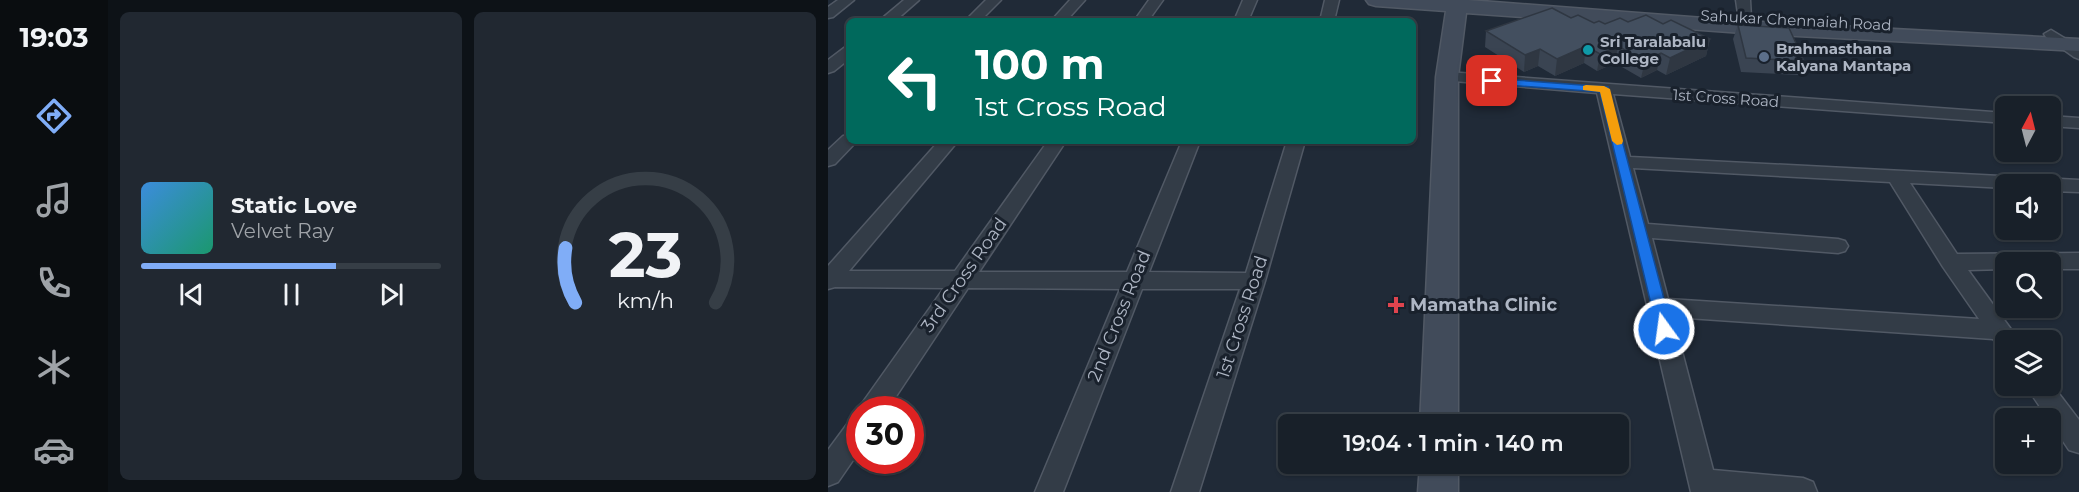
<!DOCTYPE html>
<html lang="en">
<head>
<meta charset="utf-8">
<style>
  :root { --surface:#182029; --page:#212831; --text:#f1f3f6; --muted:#9fa3a8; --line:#363e46; --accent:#80adf7 }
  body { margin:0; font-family:Montserrat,sans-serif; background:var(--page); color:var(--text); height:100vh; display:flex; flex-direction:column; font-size:22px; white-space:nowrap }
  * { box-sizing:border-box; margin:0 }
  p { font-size:20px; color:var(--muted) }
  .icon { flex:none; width:33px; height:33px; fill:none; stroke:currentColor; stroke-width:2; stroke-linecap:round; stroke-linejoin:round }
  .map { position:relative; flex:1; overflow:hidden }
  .side { display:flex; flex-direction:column; gap:12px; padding:12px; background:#0d1217; width:720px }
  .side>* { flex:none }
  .guide { position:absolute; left:18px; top:18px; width:570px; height:126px; border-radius:9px; box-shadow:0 2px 4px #0004,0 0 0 2px var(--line); background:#00695c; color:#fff; overflow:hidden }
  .needle { width:39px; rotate:7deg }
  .controls { position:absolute; left:1167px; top:96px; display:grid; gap:12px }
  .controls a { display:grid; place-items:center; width:66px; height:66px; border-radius:9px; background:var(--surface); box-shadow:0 2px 4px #0004,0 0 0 2px var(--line); font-size:30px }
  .speed { position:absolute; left:18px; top:396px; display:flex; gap:12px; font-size:30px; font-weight:700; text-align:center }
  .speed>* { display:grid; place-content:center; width:78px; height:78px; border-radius:50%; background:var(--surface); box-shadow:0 2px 4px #0004,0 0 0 2px var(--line); line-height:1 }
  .speed .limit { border:9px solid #d22; background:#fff; color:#111 }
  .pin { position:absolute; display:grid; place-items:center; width:51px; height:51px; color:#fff; margin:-26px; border-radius:12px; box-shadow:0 3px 9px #0006 }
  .me { position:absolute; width:66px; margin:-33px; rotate:346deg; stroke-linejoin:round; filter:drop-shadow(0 0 4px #0008) }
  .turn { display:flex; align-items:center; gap:21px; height:126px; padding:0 30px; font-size:27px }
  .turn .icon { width:78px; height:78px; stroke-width:2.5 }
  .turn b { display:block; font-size:42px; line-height:51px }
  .side .tile { flex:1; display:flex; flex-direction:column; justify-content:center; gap:9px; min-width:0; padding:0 21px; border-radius:9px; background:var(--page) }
  .side .dial { align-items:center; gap:0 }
  .dial svg { height:156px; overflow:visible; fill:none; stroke:var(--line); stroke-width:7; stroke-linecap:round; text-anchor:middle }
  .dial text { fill:var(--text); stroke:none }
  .song { display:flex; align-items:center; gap:18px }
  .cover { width:72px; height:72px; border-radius:9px; background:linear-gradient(135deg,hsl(210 70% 55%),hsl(160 70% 35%)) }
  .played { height:6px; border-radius:3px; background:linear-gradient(90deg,var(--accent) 65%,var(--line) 65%) }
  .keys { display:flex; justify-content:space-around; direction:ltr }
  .side .tiles { flex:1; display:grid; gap:12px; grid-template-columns:repeat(2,1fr) }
  .trip { position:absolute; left:450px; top:414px; width:351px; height:60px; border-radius:9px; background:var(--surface); box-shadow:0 2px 4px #0004,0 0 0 2px var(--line); font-weight:600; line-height:60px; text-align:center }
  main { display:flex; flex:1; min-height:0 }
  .menu { display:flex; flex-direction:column; width:108px; justify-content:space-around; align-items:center; background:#0a0d10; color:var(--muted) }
  .menu .icon { width:42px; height:42px }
  .menu .active { color:var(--accent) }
  .menu b { font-size:27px; color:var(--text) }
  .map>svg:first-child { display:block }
</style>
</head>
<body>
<main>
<nav class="menu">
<b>19:03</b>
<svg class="icon active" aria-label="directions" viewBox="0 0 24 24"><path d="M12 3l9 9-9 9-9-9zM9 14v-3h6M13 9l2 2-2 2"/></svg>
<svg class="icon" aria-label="music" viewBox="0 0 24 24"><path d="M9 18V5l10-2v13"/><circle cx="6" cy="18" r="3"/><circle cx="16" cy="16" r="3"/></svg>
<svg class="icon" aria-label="phone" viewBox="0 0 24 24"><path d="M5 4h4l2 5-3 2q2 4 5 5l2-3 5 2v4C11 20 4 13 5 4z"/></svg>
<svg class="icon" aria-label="climate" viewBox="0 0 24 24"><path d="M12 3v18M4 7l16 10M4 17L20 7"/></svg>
<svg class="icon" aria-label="car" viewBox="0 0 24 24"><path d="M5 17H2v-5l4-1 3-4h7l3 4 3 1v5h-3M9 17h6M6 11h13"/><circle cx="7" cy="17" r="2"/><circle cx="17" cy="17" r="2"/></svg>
</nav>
<section class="side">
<div class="tiles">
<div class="tile">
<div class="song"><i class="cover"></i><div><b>Static Love</b><p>Velvet Ray</p></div></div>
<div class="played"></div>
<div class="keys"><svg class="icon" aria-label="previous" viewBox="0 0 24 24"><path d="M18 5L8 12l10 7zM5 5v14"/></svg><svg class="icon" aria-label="pause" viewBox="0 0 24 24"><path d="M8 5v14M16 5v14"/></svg><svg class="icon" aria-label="next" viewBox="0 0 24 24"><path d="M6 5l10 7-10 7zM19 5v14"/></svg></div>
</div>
<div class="tile dial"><svg viewBox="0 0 100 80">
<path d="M14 69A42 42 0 1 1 86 69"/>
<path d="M14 69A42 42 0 0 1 9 41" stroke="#80adf7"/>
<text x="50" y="56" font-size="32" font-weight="700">23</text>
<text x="50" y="72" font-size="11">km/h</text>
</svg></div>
</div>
</section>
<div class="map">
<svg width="1251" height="492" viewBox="0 0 1251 492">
  <rect width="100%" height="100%" fill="#202a37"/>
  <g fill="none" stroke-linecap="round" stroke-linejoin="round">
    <g stroke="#515965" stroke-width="3">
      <path id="street" d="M10,0H26L5,17L0,18V7Z
        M76,0H91L67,21H51Z
        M158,0H173L152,21H137Z
        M242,0H257L238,21H223Z
        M321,0H335L320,21H306Z
        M415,0H429L420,21H406Z
        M497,0H511L506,21H492Z
        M908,0H922L923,18L921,21H911Z
        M1223,30L1251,47V59L1246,57L1218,37L1216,34Z
        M21,46V59L6,71L0,73V60L16,48Z
        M619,72L1178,113V123L785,94L802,157L1251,180V192L1222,191V184H1178V188L1082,183L1129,254L1251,253V269H1222V262H1178V269L1140,270L1190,339L1178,340V348L1170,346L1165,339L845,317L885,470L975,478L985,482L989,492H863L769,93L613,80L611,77L613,74ZM805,168L1062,182L1115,267L1151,319L840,299L824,238L1010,253L1017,251L1020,246L1017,241L1010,239L820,224Z
        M1222,116L1251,118V128L1222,126Z
        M21,135V141H29L7,164L0,166V150L15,136Z
        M111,141H130L21,271H127L220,141H238L151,272H299L354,141H372L321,272L418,273L459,141H477L437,281L371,492H343L412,289H314L235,492H207L292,289L140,288L59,410L32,411L35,402L116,288L7,287L0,289V266Z
        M1222,382L1251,420V453L1241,450L1198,386H1222Z
        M32,415V450L10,482L0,486V450L23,419Z"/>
    </g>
    <g stroke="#515965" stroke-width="3">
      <path id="secondary" d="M538,0H640L915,21L1251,39V51L915,33L638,13L630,77V424H592L608,77L618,11L548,6L541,4Z
        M592,464H630V492H590Z"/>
    </g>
    <use href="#street" fill="#333c47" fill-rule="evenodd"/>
    <use href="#secondary" fill="#414b5a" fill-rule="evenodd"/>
  </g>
  <path fill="#3a4452" d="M743,18L766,23L777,24L800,22L835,24L882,39L878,56L838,75L829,70L813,78L787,63L769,71L756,63L727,76L710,66L696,72L657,47L658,31Z
    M910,25L976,61L970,75L913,72L905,39Z"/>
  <path fill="#2f3742" d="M882,39L878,56L838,75L842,58Z
    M758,46L756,63L727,76L729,59Z
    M790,46L787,63L769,71L772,54Z
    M712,49L710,66L696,72L697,55Z
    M833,53L829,70L813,78L817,61Z"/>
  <path fill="#434f5f" stroke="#2f3742" stroke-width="1.5" d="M724,8L743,18L750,15L766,23L771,21L777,24L792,18L800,22L818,15L835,24L843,20L882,39L842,58L833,53L817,61L790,46L772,54L758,46L729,59L712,49L697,55L658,31Z
    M910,25L961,28L976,61L918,58Z"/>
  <path fill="#1a73e8" stroke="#114b97" stroke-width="1.5" d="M661,78L780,87L844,329L842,333H831L829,329L772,92L664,84L661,83Z"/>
  <path fill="#f59e0b" d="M758,85L776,86L782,89L795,141L794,144L789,145L784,141L772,92L755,90V86Z"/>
  <circle fill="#0f9aa8" stroke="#19212c" stroke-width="2" cx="760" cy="50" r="6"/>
  <circle fill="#5c6f8a" stroke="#19212c" stroke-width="2" cx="936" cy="57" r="6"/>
  <path fill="#e0444e" stroke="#19212c" stroke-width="2" d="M565 296h6v6h6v6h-6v6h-6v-6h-6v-6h6z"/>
  <g text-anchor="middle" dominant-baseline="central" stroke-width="6" stroke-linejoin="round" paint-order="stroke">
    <g font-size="15" fill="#aeb6c4" stroke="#19212c">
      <text transform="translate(968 20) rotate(3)">Sahukar Chennaiah Road</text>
      <text transform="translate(898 98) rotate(4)">1st Cross Road</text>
    </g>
    <g font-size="15" font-weight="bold" fill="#aeb6c4" stroke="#19212c" text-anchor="start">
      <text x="772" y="41">Sri Taralabalu<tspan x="772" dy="17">College</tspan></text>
      <text x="948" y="48">Brahmasthana<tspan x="948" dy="17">Kalyana Mantapa</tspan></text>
    </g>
    <g font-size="18" fill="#aeb6c4" stroke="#19212c">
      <text transform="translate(136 275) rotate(-55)">3rd Cross Road</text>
      <text transform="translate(291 316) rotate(-68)">2nd Cross Road</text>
      <text transform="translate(414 317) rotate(-72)">1st Cross Road</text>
    </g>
    <g font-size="18" font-weight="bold" fill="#aeb6c4" stroke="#19212c" text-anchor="start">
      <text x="582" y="305">Mamatha Clinic</text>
    </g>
  </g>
</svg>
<div class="controls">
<a><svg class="needle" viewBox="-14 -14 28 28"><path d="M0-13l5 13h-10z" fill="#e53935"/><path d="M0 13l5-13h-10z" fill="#9fa3a8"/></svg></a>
<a><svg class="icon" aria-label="sound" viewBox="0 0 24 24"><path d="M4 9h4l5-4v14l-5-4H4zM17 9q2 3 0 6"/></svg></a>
<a><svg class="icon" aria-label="search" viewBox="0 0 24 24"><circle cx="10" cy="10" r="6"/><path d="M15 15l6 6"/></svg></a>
<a><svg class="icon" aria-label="layers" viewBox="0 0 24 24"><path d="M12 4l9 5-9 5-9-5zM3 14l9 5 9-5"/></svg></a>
<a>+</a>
</div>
<div class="speed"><div class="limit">30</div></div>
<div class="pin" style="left:664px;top:81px;background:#d93025"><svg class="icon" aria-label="arrive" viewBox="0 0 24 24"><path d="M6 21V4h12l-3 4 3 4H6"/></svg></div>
<svg class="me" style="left:836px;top:329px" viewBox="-20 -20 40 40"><circle r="17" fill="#1a73e8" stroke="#fff" stroke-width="3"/><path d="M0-11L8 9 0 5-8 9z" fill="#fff"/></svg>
<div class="trip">19:04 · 1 min · 140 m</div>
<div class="guide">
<div class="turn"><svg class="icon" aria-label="left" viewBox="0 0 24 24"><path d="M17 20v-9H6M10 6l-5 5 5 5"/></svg><div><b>100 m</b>1st Cross Road</div></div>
</div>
</div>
</main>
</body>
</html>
